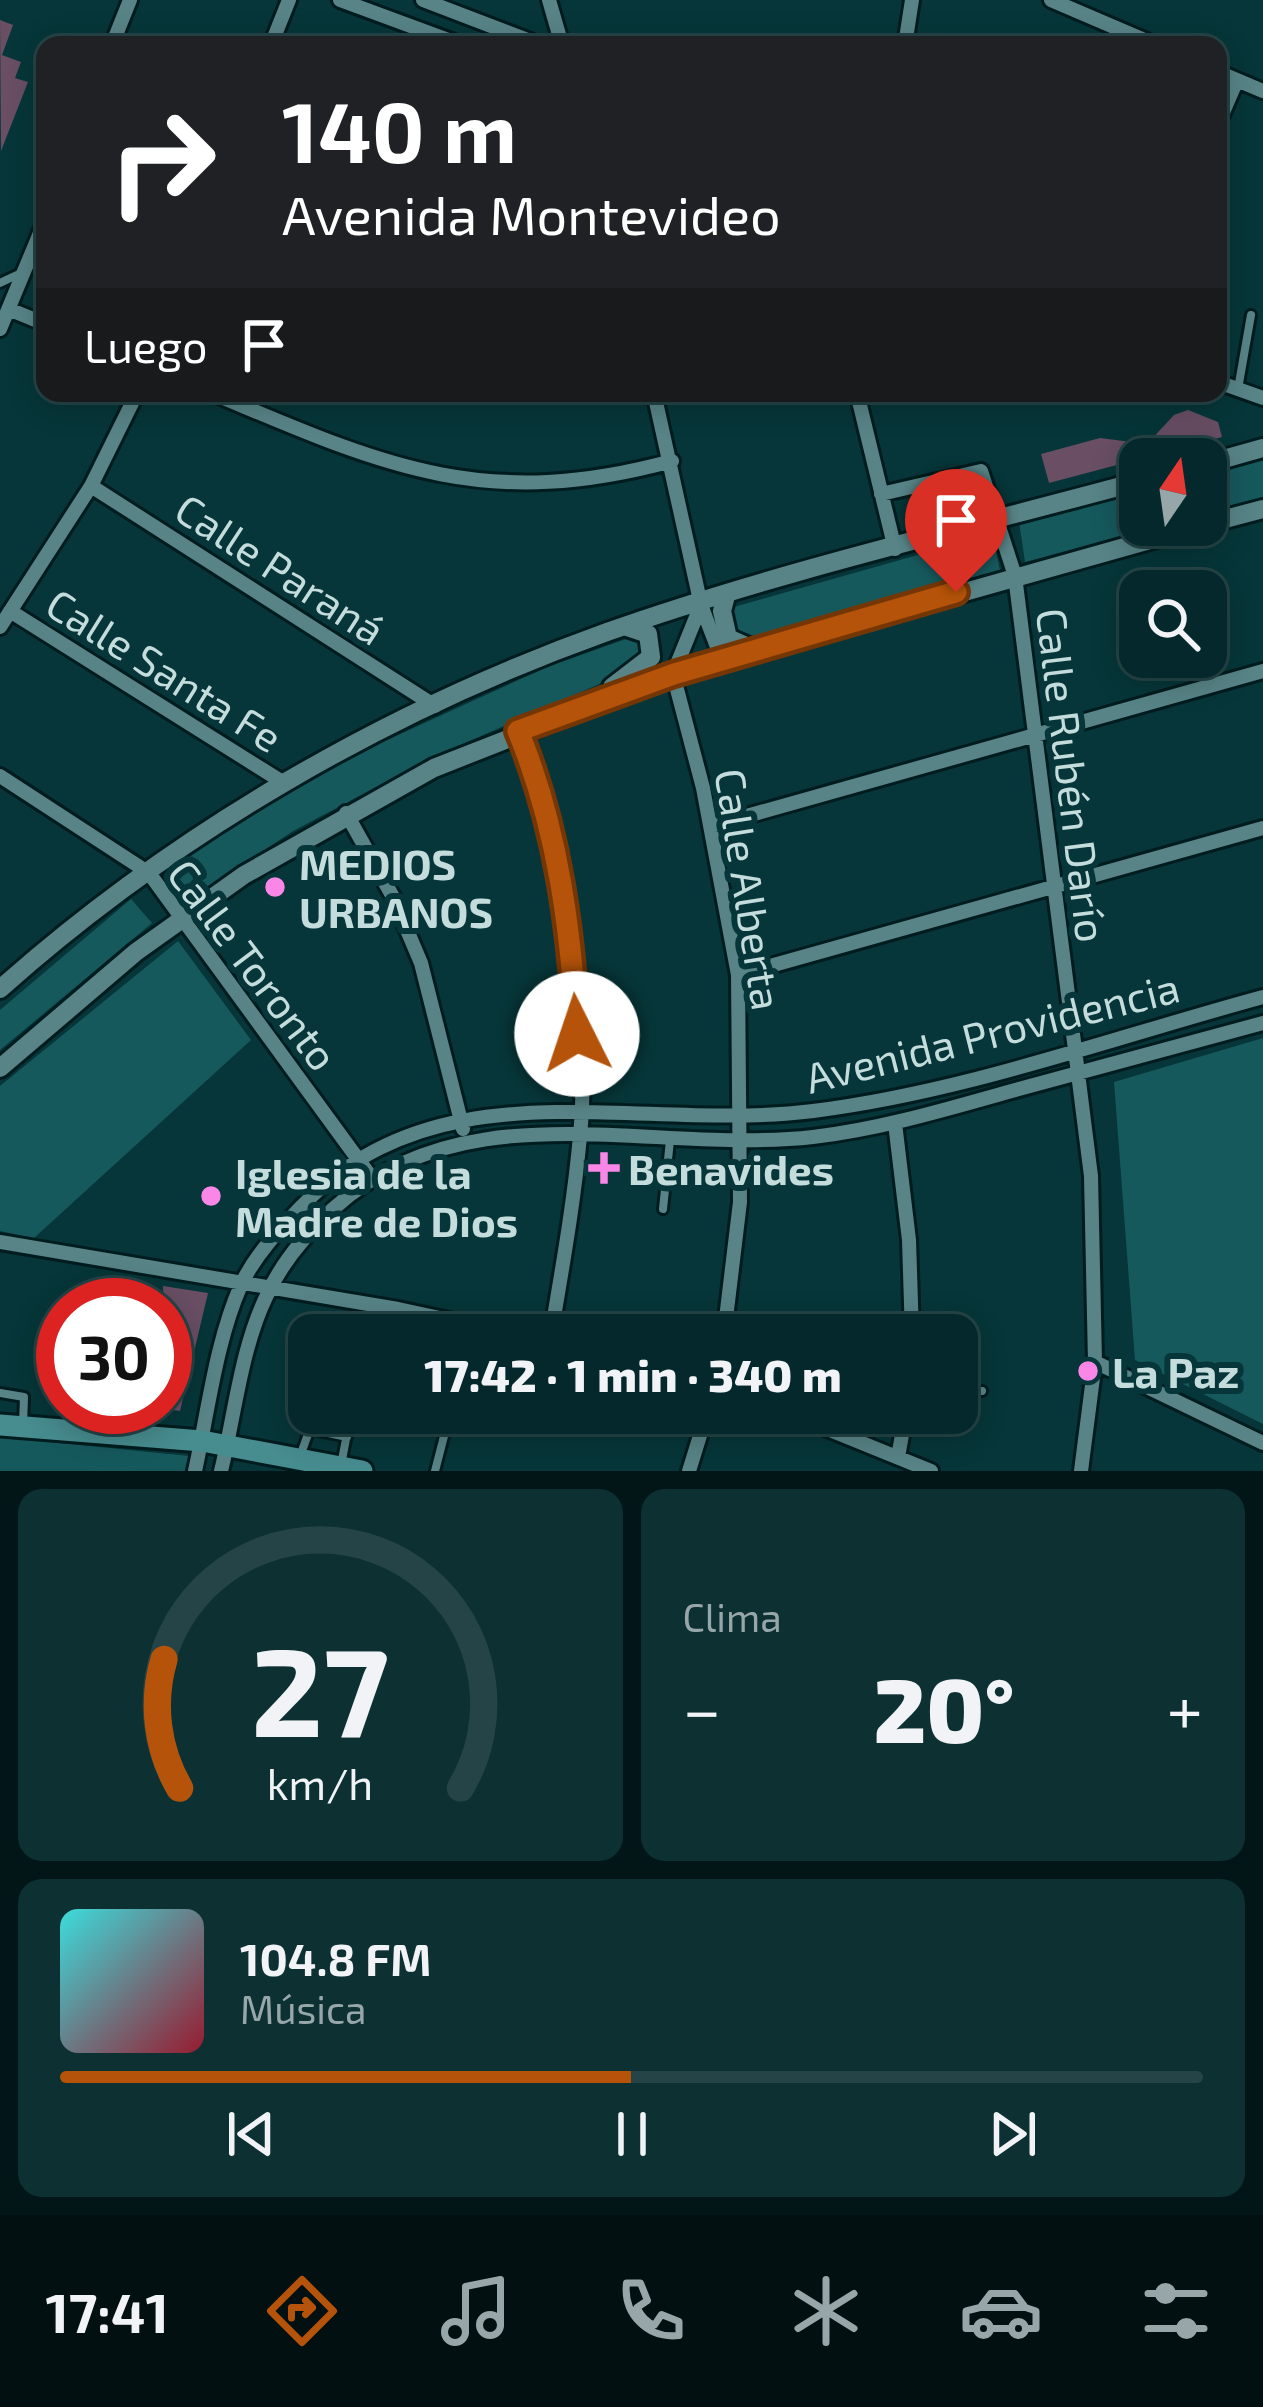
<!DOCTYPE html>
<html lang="es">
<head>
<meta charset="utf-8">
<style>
  :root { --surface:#04282b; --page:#0d3033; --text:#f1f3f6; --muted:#97a6a9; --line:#254447; --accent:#b45309 }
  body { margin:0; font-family:"Exo 2",sans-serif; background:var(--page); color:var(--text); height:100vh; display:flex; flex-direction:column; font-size:45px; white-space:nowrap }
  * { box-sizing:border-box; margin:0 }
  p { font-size:39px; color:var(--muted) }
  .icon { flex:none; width:66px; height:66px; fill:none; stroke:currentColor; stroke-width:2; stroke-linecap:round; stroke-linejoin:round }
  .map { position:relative; height:1471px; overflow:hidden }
  .sheet { display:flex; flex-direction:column; gap:18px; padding:18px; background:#021618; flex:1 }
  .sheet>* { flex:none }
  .hud { position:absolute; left:36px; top:36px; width:1191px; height:366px; border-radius:24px; box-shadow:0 6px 30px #0003,0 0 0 3px var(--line); background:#202124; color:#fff; overflow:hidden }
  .needle { width:78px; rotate:13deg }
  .controls { position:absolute; left:1119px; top:438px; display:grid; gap:24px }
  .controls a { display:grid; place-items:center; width:108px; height:108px; border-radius:24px; background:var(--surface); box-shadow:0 6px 30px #0003,0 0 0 3px var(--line); font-size:60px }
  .speed { position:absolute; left:36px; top:1278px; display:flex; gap:24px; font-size:60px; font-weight:700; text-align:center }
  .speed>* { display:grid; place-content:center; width:156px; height:156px; border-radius:50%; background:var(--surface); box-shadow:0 6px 30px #0003,0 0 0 3px var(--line); line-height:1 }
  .speed .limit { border:18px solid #d22; background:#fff; color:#111 }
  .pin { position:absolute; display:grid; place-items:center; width:102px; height:102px; color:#fff; margin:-123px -51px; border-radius:50% 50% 50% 0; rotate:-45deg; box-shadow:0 0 12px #0007 }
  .pin .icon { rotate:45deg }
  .me { position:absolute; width:132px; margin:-66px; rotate:356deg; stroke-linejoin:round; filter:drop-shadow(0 0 9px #0008) }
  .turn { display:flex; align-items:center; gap:42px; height:252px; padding:0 48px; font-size:54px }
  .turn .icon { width:156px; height:156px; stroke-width:2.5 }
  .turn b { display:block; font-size:84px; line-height:102px }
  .then { display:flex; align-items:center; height:114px; padding:0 48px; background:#0003; gap:24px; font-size:45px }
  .big { font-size:90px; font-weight:800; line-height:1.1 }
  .sheet .card { flex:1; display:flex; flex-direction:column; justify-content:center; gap:18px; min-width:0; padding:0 42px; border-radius:24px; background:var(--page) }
  .sheet .dial { align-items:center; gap:0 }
  .dial svg { height:312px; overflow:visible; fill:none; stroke:var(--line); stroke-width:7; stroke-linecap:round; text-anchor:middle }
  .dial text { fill:var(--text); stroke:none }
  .song { display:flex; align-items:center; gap:36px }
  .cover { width:144px; height:144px; border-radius:18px; background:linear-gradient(135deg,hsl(180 70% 55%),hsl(350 70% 35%)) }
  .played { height:12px; border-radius:6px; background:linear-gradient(90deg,var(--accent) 50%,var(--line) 50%) }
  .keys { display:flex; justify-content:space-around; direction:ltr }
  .heat { display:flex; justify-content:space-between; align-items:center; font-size:66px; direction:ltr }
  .sheet .tiles { flex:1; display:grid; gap:18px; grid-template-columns:1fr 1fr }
  .card:last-child { grid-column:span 2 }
  .trip { position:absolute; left:288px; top:1314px; width:690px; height:120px; border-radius:24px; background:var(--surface); box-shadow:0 6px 30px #0003,0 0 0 3px var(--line); font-weight:800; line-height:120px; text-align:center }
  .tab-bar { display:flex; height:192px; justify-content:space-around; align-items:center; background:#021011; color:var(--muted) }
  .tab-bar .icon { width:84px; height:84px }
  .tab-bar .on { color:var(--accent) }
  .tab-bar b { font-size:54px; color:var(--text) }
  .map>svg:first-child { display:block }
</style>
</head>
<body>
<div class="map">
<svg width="1263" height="1471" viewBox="0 0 1263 1471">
  <rect width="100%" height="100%" fill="#063639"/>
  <path fill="#16595d" d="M1263,456V500L1206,514V471Z
    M1140,489V525H1166L1025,562L1019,521Z
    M992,534L1000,570L746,641L735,637L723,610Z
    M643,633L645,664L435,756L293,831L189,900L164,867L341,761L547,667Z
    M131,899L152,923L0,1050V1010Z
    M178,941L251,1040L34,1238L0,1231V1086Z
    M1263,1038V1424L1135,1360L1114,1082Z
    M0,1437L189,1456L185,1471H0Z"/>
  <path fill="#694e64" d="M0,20L13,25L2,55L21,62L15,78L28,82L1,151Z
    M1188,410L1218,422L1222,437L1049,483L1041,454L1100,438L1147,444L1174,415Z
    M163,1286L208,1293L180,1411L165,1409Z"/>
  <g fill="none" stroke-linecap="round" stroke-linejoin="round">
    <g stroke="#001c1e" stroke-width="14">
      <path id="service" d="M0,283L19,274
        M1238,389L1251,315
        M663,1209L670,1140
        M957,1389L982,1391
        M0,1393L24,1397L23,1425
        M82,1429L83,1407
        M300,1456L310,1429L347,1437
        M341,1465L351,1413
        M435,1471L450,1413"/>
    </g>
    <g stroke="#001c1e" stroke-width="20">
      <path id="minor" d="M340,0L462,45
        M423,0L541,45
        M549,0L562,45
        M1051,0L1156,45
        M112,45L130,0
        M271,45L289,0
        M905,45L912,0
        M1218,72L1263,91
        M1218,124L1237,80
        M11,310L45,324
        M0,329L45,221
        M1218,382L1263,398
        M212,393C382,465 484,512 672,461
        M654,393L701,605L722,660
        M857,393L895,549
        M91,486L435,706
        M881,494L981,471L1015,576L1091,1176L1095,1362L1081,1471
        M701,605L673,674L703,788L738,975L740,1202L724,1335
        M10,611L284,783
        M0,627L91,486L137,393
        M517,731C563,838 591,1020 580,1136C574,1203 562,1269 551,1335
        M0,776L149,873L371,1177
        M346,813L393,897L421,963L463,1129
        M711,826L1263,671
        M738,975L1263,828
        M895,1123L909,1240L912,1335
        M0,1242L398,1309L518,1335
        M1095,1362L1263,1443
        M788,1413L931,1471
        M898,1457L906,1413
        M195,1471C208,1412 216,1341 241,1285C255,1255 279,1230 302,1206C440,1061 637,1133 813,1111C965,1092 1115,1037 1263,997
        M221,1471C235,1414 241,1348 267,1295C282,1262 306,1234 333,1209C466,1087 651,1155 813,1137C880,1129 944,1110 1008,1092C1093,1069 1178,1046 1263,1023
        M689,1471L707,1413"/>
    </g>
    <g stroke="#001c1e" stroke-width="24">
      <path id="tertiary" d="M1206,464L1263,448
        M1206,524L1263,509
        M726,596L722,611L728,638L755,650
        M612,687L651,657L648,634L627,627
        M0,989C175,833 386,711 607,632C780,571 963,529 1140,481
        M0,1068L136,952L244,875L434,768L673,674L1203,525"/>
    </g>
    <g stroke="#001c1e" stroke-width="27">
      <path id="secondary" d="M0,1425L202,1441L362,1471"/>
    </g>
    <use href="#service" stroke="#588487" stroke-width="8"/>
    <use href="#minor" stroke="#588487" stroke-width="14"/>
    <use href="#tertiary" stroke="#588487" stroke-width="18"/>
    <use href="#secondary" stroke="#478c8f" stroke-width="21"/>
  </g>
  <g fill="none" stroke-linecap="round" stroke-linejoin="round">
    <g stroke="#753606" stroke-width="30">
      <path id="route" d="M577,1034C571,931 558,828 518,731L674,674L956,592"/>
    </g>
    <use href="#route" stroke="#b45309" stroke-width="21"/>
  </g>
  <g fill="#fa87e7" stroke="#063639" stroke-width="4.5">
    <circle cx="275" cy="887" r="12"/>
    <path d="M598 1150h12v12h12v12h-12v12h-12v-12h-12v-12h12z"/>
    <circle cx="211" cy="1196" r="12"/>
    <circle cx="1088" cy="1371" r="12"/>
  </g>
  <g text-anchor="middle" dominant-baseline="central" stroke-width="12" stroke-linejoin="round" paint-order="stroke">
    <g font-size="42" fill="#c5dcdd" stroke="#063639">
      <text transform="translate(281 568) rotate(33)">Calle Paraná</text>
      <text transform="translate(165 669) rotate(32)">Calle Santa Fe</text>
      <text transform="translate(1073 775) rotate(83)">Calle Rubén Darío</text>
      <text transform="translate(750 889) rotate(81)">Calle Alberta</text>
      <text transform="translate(254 964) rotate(53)">Calle Toronto</text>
      <text transform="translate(992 1031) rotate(-14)">Avenida Providencia</text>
    </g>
    <g font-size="42" font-weight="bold" fill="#c5dcdd" stroke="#063639" text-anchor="start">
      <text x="299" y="863">MEDIOS<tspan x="299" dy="48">URBANOS</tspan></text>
      <text x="628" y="1168">Benavides</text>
      <text x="235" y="1172">Iglesia de la<tspan x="235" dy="48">Madre de Dios</tspan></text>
      <text x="1112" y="1371">La Paz</text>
    </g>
  </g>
</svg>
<div class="controls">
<a><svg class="needle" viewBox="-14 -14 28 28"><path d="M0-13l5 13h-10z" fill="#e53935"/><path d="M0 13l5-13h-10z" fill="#97a6a9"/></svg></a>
<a><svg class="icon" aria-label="search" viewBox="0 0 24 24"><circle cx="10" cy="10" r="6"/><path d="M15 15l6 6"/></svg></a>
</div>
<div class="speed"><div class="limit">30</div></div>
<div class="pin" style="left:956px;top:592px;background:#d93025"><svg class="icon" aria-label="arrive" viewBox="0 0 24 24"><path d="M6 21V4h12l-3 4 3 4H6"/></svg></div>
<svg class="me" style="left:577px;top:1034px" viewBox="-20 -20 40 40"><circle r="19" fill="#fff"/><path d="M0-13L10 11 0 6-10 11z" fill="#b45309"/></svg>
<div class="trip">17:42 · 1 min · 340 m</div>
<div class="hud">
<div class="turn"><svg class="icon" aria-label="right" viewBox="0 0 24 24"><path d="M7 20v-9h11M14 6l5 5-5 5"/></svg><div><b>140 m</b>Avenida Montevideo</div></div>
<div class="then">Luego<svg class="icon" aria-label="arrive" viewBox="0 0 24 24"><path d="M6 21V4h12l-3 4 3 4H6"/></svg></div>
</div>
</div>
<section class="sheet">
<div class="tiles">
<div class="card dial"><svg viewBox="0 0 100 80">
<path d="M14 69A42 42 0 1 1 86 69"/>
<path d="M14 69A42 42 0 0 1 10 36" stroke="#b45309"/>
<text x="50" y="56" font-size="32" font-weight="700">27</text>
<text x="50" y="72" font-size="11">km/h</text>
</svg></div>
<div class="card"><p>Clima</p>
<div class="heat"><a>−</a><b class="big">20°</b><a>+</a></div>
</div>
<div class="card">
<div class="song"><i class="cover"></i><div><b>104.8 FM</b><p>Música</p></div></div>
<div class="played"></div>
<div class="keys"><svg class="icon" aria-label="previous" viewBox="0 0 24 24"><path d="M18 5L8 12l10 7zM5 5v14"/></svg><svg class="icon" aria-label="pause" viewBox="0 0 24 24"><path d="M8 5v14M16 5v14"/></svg><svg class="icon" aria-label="next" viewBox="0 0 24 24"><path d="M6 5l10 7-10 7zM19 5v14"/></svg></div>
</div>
</div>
</section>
<nav class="tab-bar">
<b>17:41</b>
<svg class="icon on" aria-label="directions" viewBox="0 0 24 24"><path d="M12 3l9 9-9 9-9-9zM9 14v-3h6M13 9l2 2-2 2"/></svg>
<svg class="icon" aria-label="music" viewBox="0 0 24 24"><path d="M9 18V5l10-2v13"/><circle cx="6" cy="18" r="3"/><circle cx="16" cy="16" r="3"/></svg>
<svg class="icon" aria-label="phone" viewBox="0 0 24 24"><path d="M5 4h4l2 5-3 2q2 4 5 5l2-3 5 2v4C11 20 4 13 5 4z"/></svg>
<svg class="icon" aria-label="climate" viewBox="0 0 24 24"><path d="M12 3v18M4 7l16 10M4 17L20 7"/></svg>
<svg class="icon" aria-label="car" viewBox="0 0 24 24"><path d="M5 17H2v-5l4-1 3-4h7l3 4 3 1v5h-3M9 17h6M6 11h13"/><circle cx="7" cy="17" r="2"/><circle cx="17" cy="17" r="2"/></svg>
<svg class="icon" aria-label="filters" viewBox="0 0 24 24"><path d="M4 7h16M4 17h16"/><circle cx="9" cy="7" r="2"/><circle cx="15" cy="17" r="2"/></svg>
</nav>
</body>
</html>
